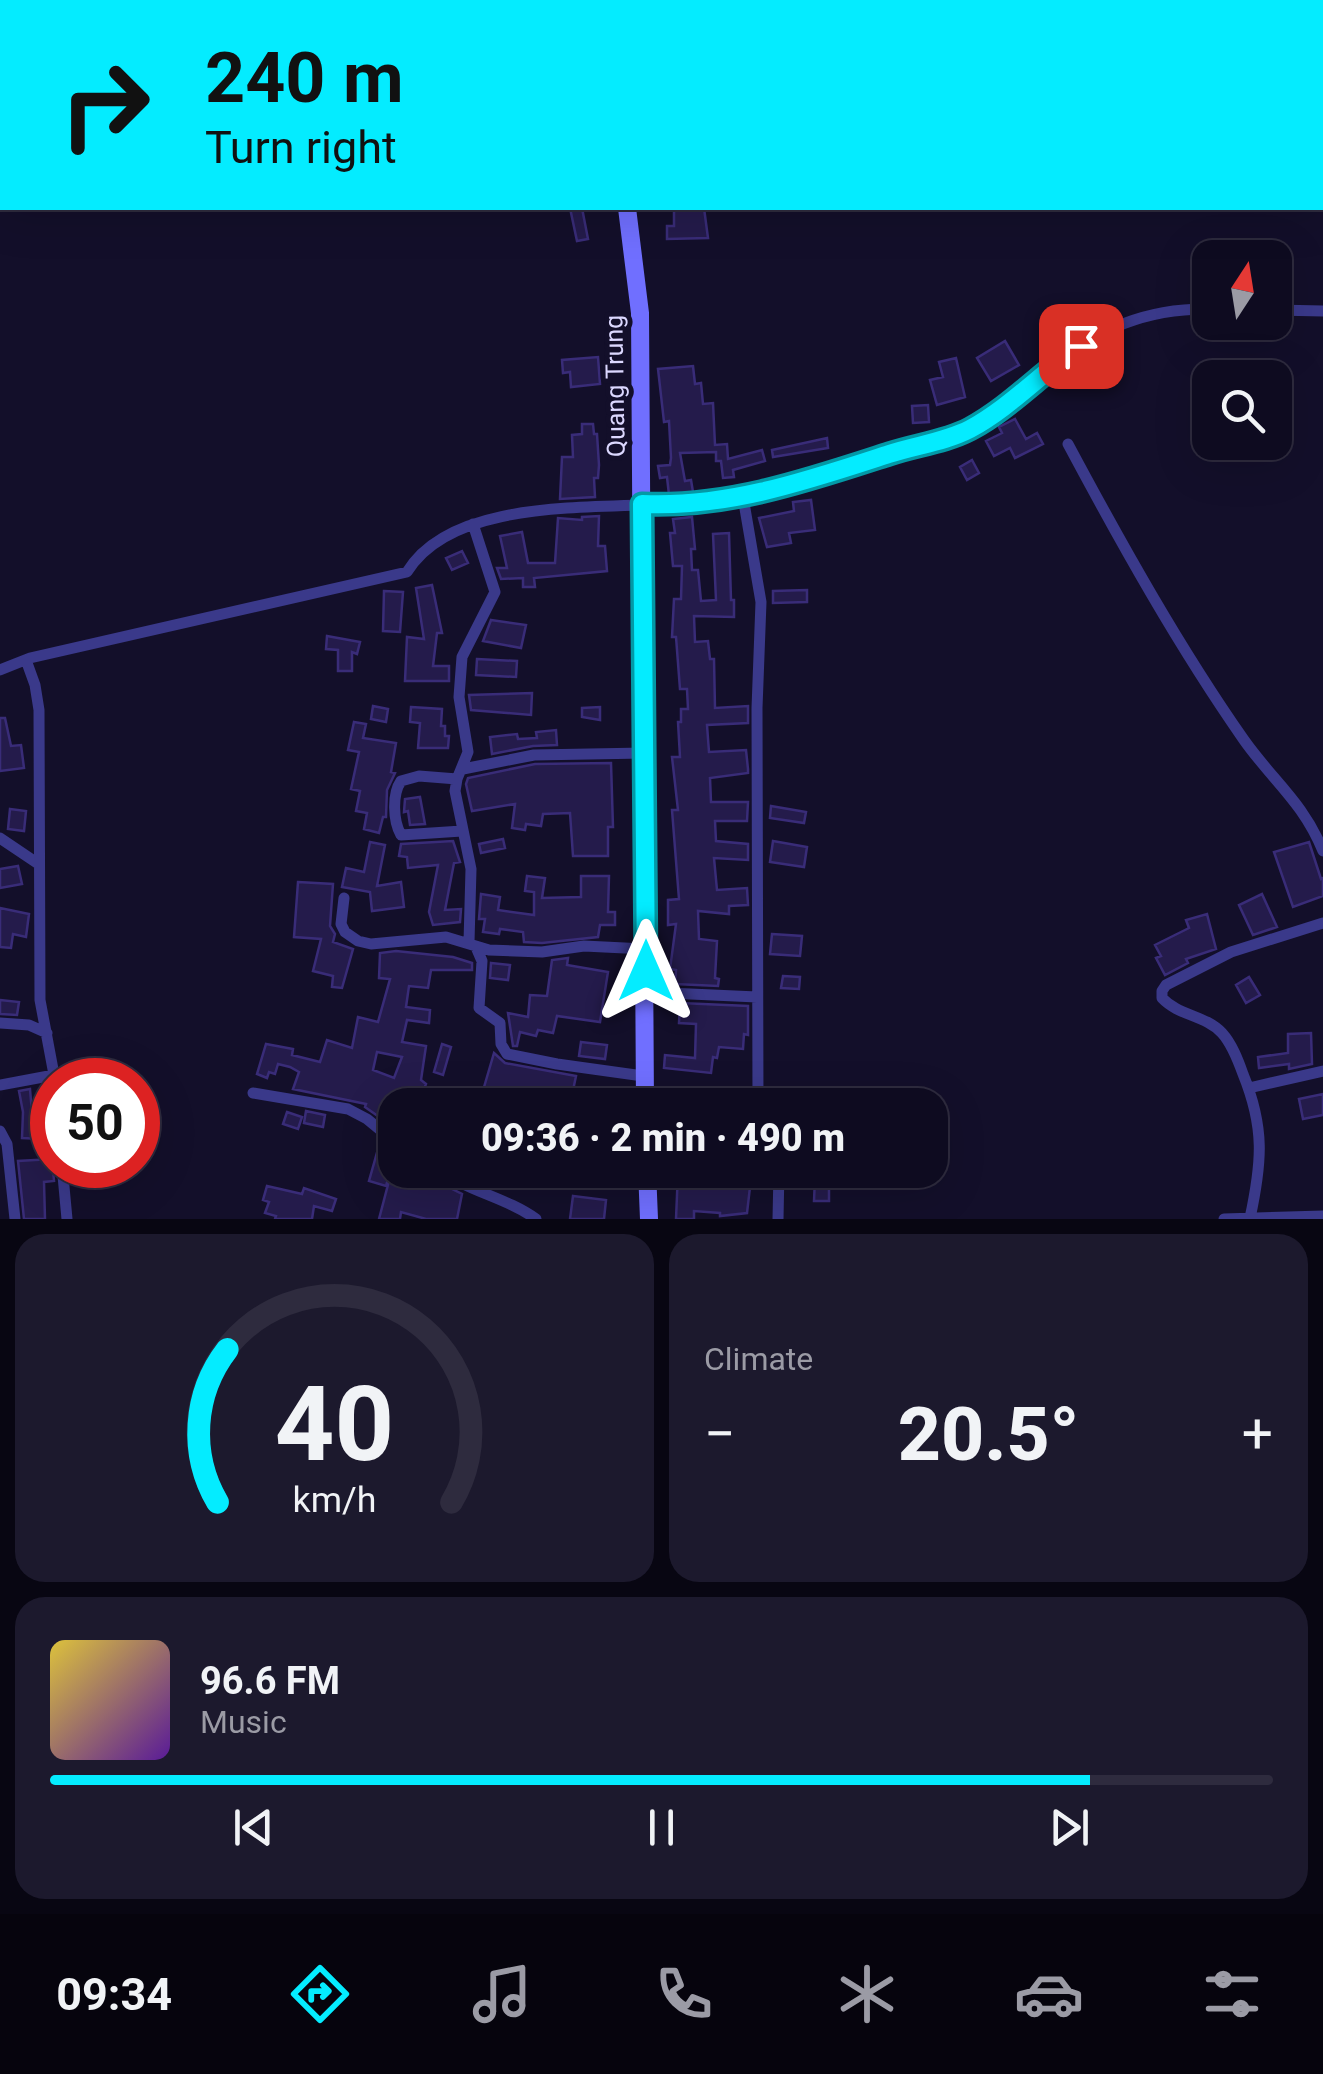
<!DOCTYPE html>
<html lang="en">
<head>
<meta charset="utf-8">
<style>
  :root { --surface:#0e0b20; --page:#1c192d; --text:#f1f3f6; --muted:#9b9ba5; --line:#2e2b3e; --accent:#04ecff }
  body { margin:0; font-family:Roboto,sans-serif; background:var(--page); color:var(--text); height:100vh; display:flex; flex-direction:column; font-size:38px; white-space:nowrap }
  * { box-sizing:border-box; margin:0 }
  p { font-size:32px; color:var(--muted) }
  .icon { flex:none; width:55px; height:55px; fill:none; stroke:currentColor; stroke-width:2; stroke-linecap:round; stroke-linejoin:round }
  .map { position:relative; height:1219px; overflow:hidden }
  .sheet { display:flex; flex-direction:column; gap:15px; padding:15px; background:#080612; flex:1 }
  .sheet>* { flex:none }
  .hud { position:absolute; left:0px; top:0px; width:1325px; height:210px; box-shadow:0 10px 40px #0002,0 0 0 2px var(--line); background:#04ecff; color:#111; overflow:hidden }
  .needle { width:65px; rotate:12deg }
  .fabs { position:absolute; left:1192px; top:240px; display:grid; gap:20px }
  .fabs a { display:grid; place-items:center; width:100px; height:100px; border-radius:20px; background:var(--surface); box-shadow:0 10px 40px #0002,0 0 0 2px var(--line); font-size:50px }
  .speed { position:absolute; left:30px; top:1058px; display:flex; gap:20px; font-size:50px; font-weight:700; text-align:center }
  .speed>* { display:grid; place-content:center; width:130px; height:130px; border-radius:50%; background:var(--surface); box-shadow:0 10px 40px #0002,0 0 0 2px var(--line); line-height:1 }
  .speed .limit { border:15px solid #d22; background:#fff; color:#111 }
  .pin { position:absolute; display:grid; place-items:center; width:85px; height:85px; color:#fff; margin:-42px; border-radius:20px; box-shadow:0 5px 15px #0006 }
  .me { position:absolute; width:110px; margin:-55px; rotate:0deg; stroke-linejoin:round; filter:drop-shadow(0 0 8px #0008) }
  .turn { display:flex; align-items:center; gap:35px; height:210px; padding:0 40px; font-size:45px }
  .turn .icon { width:130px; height:130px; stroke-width:2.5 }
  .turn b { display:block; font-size:70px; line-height:85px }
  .big { font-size:75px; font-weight:800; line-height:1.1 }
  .sheet .card { flex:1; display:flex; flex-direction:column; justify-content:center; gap:15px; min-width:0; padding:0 35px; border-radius:30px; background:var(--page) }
  .sheet .dial { align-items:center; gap:0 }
  .dial svg { height:260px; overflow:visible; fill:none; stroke:var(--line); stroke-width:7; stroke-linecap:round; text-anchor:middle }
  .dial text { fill:var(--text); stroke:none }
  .song { display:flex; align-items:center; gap:30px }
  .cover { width:120px; height:120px; border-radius:15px; background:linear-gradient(135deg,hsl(50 70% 55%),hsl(270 70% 35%)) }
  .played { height:10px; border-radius:5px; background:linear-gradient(90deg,var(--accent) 85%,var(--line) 85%) }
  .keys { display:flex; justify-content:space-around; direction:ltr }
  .heat { display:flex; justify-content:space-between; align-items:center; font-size:55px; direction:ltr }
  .sheet .tiles { flex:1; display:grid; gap:15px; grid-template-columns:1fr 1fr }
  .card:last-child { grid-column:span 2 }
  .trip { position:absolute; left:378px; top:1088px; width:570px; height:100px; border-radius:30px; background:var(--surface); box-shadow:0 10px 40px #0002,0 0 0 2px var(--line); font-weight:800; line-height:100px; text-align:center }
  .tab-bar { display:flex; height:160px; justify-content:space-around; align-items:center; background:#06040d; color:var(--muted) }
  .tab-bar .icon { width:70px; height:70px }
  .tab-bar .selected { color:var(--accent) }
  .tab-bar b { font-size:45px; color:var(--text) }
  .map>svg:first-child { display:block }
</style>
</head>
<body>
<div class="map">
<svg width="1323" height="1219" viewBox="0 0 1323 1219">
  <rect width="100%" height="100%" fill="#130f2a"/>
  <path fill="#241b4b" stroke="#392c78" stroke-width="2.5" fill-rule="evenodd" d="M570,208H582L588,239L577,241Z
    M674,208H704L708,238L667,239V226H674Z
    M1005,341L1019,365L991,381L977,358Z
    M1102,352L1109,372L1097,376L1090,356Z
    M598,357L600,384L571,387L570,372L563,373L562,360Z
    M956,358L965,397L937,405L930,380L943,377L939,362Z
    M693,366L695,384L701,383L703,404L713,403L715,445L727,444L728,459L762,450L765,461L733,470L734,477L723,478L721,461H716V452L680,453L685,481L691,480L693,492L669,495L667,477L660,478L658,466L670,465L671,458L669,421L664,422L658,369Z
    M928,405L929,422L913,423L912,406Z
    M1015,419L1026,439L1037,433L1043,444L1015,458L1010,448L994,456L986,441L1002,433L999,427Z
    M582,424H593L594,434H597L599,465L598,478H594L595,497L560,499L562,457H573L572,435L582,434Z
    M827,438L828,448L773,457L772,450Z
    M972,460L979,473L967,480L960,467Z
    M811,500L815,530L789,533L791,543L767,547L759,518L794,511L793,502Z
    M599,516L598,546H605L607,571L534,578L535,587H523V578L501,579L497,568H507L500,536L522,532L528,563H555L558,518L582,520V517Z
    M692,517L695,549H691L692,570H698L701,601L716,600L713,534L729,533L731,600H734V617L694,616L695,642L708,641L710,659H714L715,708L748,706V723L707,725L709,752L746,750L748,769V773L710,778L711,802H748L747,821H715L716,841L748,844V860L714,858L717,890L747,888L748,905L729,906V914L698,911L699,939L717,941L715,978L719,979L718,986L675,984L676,970L670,969L676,924L668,925V900L679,899L672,810H678L672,757H680L678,722H681V709H688L687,689H680L676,637H672L674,599H681L682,566H673L670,533H675L673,519Z
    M462,551L468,563L452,570L446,558Z
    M432,585L442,633H437L433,666H449V681H405L407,637L424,639L416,588Z
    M807,590V602L773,603V591Z
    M384,591L403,592L400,632L383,631Z
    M491,620L526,625L521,648L483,641Z
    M327,636L360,642L357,654L352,652V671H338V650L326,649Z
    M477,659L517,661L516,677L476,675Z
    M532,693L531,715L471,710L469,695Z
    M373,706L388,709L386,722L371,719Z
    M411,707L442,709L441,726H445V736H449L448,748H418L420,723L410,722Z
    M600,707V720L582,717V708Z
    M0,718H5L11,746L21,745L24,768L0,771Z
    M354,722L366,724L363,738L396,743L391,772L395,773L387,790L386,817H383L379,833L364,829L367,813L356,811L360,791L351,789L359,752L348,750Z
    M556,730L557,745L533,746L492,754L490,737L517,734L518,739L537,738L536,732Z
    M611,763L613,827H608V856H573L570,813L543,814L541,826L526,824L525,830L512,828L515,804L472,811L466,784L468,778L535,764Z
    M420,797L425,824L410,825L408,811L404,812L405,799Z
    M771,806L806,812L804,823L770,818Z
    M10,809L26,811L24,831L8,829Z
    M503,839L505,848L481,853L479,844Z
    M453,841L460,862L454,863L445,910L461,909L460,922L433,925L429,912L438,865L408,868L407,857L399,856L401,844Z
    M773,841L807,847L804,867L770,862Z
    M370,842L385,845L377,886L401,882L404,907L372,911L370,892L342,887L346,868L364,872Z
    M1309,842L1321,879L1323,878V896L1293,907L1274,852Z
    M18,866L22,884L0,888V869Z
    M527,876L545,878L542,898L581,897V876H609L608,912H615V925H600L598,937L542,943L524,942L523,932L500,929L499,934L483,932L485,919H479L481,894L500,897L498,910L534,915V892L525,891Z
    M298,882L333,884L330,926L335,934L333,942L353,949L342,988L332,987L333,976L313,971L321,939L294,937Z
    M1262,894L1277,927L1253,935L1239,905Z
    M0,908L29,914L26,937L13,934L11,948L0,947Z
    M1207,914L1216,949L1186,959L1188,963L1165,975L1156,958L1161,956L1155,945L1189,928L1186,920Z
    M772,934L802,936L800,956L770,954Z
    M396,951L453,957L472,963V970H431L428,988L409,986L406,1007L430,1010L429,1023L407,1020L402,1042L426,1046L421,1080L426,1084L418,1105H395L392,1126L365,1107L366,1104L293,1089L299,1072L290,1067L278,1064L275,1074L269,1072L267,1078L257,1074L266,1044L293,1049L292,1055L320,1062L327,1040L352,1048L358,1017L378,1022L390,979L379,978L380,953ZM377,1052L402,1057L394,1078L373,1070Z
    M568,958L567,965L608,972L600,1022L557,1016L553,1033L538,1030L536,1036L520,1032L517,1046H513L508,1013L528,1017L530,995L547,996L552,960Z
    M491,963L510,965L508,980L490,978Z
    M783,976L800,977L799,989L781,988Z
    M1249,977L1260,995L1246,1003L1236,985Z
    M0,1000L19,1002L17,1015L0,1014Z
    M680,1003L748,1006V1035L744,1034L743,1049L719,1047L717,1058L713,1057L711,1073L664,1068L665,1055L695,1058L696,1024L679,1023Z
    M1311,1033L1312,1064L1289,1069V1064L1259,1068L1258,1057L1288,1053V1034Z
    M581,1042L607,1045L605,1059L579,1056Z
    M442,1044L451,1047L443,1075L434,1072Z
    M494,1053L505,1063L576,1076L571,1100L551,1096L550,1101L521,1095L519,1103L503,1099L502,1105H492L494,1097L482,1094Z
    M30,1089L33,1125H43L42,1139L22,1138L23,1112L19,1091Z
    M1323,1094V1115L1303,1119L1299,1099Z
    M675,1095H714V1105H675Z
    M306,1111L325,1115L323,1127L304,1123Z
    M287,1112L302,1117L298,1129L283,1124Z
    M378,1149L395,1154L386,1186L369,1181Z
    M52,1159L54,1181L44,1182L45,1219H24L18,1161Z
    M478,1170H515L512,1182L477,1175Z
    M721,1170H752L747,1213L720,1216V1213L694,1211V1219H676L678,1172L721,1177Z
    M815,1177L829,1178V1201H814Z
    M414,1179L442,1184L462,1194L457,1219H426L401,1212L400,1219H379L389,1181L413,1185Z
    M267,1186L302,1194L304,1188L336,1199L332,1211L314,1206L312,1219H275L276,1216L265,1213L269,1202L263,1200Z
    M573,1196L606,1200L604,1219H570Z"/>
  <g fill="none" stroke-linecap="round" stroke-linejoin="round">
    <path stroke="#3a398a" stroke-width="11" d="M627,0V2
      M1275,310L1323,311
      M1068,444C1122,545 1179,647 1244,740C1273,781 1303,802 1323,851
      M743,497L761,602L757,708L758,1105
      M26,660L35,685L39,710L40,1000L55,1080
      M0,670L30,658L407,572C461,483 650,517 740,497C808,483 872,457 939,440C983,426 1012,396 1048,369C1098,329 1146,308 1210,309
      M463,769L534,755L644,753
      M457,779L419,776L401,781C392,794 393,821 401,835L462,831
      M0,838L37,863
      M344,898L341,924L345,932L358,941L371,944L446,937L489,950L542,952L584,946L645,949
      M469,942L471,869L455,791L457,779L468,752L459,697L462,657L495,592L473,524
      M476,947L482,961L479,1008L500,1023L501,1044L507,1054L557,1064L643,1076
      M646,992L757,997
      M0,1023L29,1025L47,1033
      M0,1085L54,1075
      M1249,1088L1323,1071
      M253,1093L348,1109L367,1119L395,1142
      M0,1131L7,1144L15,1219
      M62,1165L67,1219
      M438,1170C468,1191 507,1198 536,1219
      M1250,1218C1262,1162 1265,1128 1243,1074C1238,1060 1232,1044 1222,1033C1205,1015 1179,1016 1162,998V991L1166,985L1231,952L1323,923
      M778,1219L779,1170
      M1224,1219L1323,1216"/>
    <path stroke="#706fff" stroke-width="18" d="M553,0L554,2
      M627,208L640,313L645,1105
      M647,1170L649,1219"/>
  </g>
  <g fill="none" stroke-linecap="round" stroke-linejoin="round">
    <g stroke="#0399a6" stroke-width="25">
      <path id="route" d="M646,971L642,504C728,508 809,480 889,454C916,445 945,442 970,429C1011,407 1043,371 1081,346"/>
    </g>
    <use href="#route" stroke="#04ecff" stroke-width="18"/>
  </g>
  <g text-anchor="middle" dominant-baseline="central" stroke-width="10" stroke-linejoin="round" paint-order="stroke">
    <g font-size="25" fill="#dcd8ff" stroke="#130f2a">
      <text transform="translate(615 386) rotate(-91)">Quang Trung</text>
    </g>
  </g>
</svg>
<div class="fabs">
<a><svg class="needle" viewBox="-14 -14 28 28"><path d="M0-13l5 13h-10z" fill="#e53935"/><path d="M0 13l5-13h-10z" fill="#9b9ba5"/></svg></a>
<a><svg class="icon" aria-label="search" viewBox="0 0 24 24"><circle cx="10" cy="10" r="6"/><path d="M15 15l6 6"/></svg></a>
</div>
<div class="speed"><div class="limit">50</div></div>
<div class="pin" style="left:1081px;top:346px;background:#d93025"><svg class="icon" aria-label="arrive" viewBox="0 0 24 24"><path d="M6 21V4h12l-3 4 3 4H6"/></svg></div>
<svg class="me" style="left:646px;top:971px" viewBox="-20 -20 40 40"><path d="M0-17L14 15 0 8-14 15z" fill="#04ecff" stroke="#fff" stroke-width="4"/></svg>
<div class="trip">09:36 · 2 min · 490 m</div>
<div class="hud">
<div class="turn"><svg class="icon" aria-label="right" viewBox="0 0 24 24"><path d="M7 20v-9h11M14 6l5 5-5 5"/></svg><div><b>240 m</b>Turn right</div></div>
</div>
</div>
<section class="sheet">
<div class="tiles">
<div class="card dial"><svg viewBox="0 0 100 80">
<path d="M14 69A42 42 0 1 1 86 69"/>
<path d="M14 69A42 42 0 0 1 17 22" stroke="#04ecff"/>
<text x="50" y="56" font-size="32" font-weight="700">40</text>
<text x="50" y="72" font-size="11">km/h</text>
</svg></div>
<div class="card"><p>Climate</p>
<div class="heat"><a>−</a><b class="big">20.5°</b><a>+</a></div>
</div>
<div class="card">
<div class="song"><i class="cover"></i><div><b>96.6 FM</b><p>Music</p></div></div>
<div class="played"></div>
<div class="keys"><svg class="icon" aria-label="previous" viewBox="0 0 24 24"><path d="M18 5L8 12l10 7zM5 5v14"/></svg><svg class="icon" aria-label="pause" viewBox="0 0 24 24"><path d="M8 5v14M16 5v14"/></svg><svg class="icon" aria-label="next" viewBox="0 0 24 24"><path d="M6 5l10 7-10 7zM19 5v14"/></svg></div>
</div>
</div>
</section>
<nav class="tab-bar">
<b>09:34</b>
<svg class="icon selected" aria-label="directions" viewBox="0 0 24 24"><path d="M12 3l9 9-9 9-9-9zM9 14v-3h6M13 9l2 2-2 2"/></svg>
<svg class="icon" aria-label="music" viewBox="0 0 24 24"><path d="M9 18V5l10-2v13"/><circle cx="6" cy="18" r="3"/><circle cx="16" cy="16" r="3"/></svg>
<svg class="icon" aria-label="phone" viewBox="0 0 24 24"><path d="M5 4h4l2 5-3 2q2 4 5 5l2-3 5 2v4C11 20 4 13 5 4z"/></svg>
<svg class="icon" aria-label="climate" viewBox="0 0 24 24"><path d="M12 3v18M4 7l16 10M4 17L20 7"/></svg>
<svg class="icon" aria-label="car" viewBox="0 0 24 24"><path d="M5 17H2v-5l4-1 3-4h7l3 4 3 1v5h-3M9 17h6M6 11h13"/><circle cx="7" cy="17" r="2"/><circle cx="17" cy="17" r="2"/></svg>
<svg class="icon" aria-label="filters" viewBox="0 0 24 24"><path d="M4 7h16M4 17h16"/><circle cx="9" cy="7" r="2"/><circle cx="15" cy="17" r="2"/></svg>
</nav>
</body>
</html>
